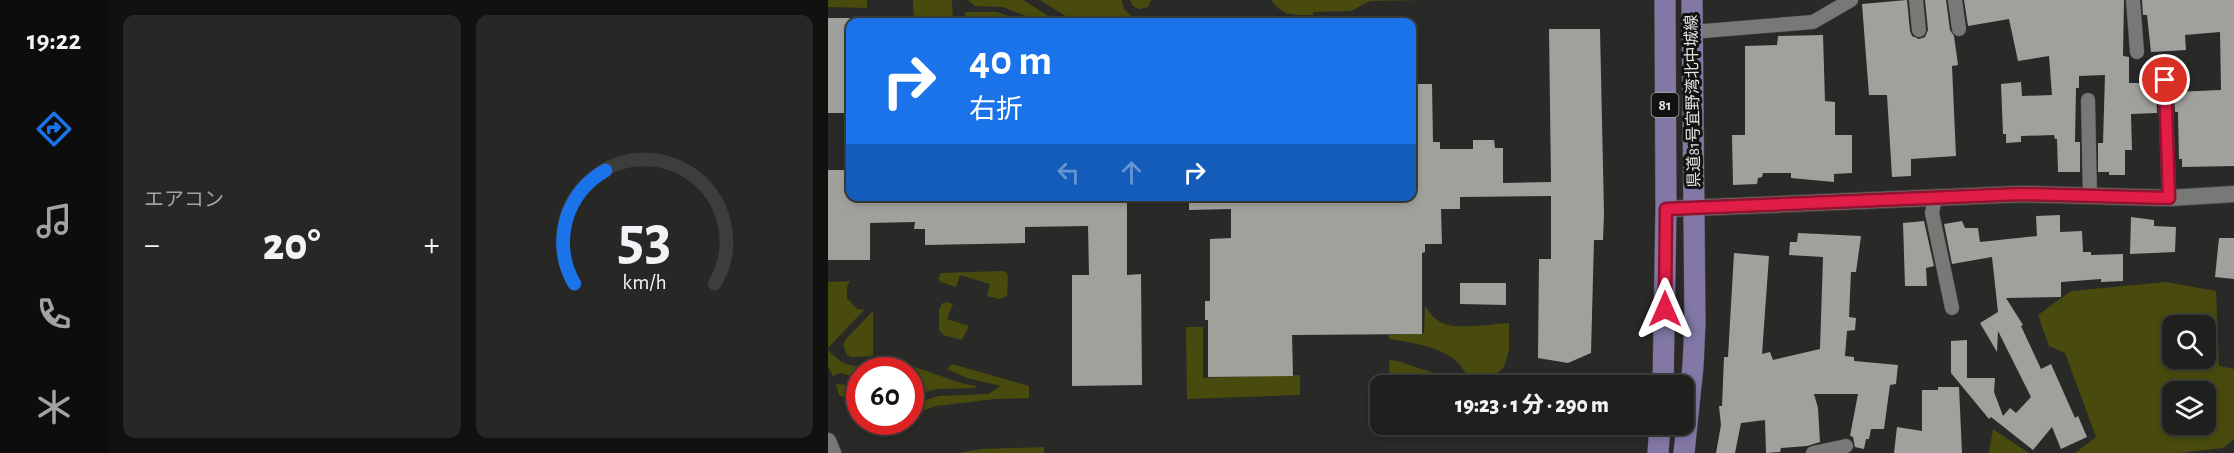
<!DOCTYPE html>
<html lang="ja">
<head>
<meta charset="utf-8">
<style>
  :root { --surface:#1f201d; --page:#272826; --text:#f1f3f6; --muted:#a1a3a4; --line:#3c3e3b; --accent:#1a73e8 }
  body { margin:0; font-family:"Alegreya Sans","Noto Sans JP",sans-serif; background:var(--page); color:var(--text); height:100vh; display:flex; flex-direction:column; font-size:22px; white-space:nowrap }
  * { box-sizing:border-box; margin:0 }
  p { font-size:20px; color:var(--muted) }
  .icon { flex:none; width:33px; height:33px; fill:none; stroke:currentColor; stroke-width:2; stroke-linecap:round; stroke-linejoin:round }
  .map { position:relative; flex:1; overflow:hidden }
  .details { display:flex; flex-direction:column; gap:15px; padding:15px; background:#111210; width:720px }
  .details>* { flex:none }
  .guide { position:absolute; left:18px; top:18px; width:570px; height:183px; border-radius:12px; box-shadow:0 3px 9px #0003,0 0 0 2px var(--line); background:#1a73e8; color:#fff; overflow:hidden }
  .controls { position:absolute; left:1334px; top:315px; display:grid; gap:12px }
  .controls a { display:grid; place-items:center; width:54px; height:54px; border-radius:12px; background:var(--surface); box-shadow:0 3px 9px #0003,0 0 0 2px var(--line); font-size:30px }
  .speed { position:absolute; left:18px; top:357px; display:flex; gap:12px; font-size:30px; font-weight:700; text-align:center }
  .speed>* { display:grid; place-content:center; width:78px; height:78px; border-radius:50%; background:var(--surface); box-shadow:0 3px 9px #0003,0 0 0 2px var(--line); line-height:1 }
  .speed .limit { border:9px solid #d22; background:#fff; color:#111 }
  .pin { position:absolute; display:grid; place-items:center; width:51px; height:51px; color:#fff; margin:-26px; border:3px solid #fff; border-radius:50%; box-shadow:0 2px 6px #0007 }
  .me { position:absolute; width:66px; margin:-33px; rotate:0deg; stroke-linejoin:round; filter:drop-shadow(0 0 4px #0008) }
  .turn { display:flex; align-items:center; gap:21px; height:126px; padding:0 24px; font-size:27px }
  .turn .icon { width:78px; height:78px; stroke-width:2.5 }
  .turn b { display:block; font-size:42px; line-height:51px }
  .lanes { display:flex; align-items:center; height:57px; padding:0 24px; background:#0003; justify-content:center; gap:30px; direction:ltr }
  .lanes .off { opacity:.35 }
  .big { font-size:45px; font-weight:800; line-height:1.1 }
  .details .card { flex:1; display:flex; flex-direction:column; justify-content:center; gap:9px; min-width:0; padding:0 21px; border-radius:12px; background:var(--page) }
  .details .dial { align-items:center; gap:0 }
  .dial svg { height:156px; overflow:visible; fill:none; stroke:var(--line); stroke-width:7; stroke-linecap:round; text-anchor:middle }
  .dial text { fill:var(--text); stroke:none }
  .heat { display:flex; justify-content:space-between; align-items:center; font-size:33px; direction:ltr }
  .details .tiles { flex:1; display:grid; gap:15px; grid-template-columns:repeat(2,1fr) }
  .trip { position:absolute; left:542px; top:375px; width:324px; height:60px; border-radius:12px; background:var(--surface); box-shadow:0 3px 9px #0003,0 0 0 2px var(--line); font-weight:800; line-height:60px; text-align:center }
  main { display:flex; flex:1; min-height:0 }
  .tab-bar { display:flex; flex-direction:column; width:108px; justify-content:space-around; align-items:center; background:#0c0d0c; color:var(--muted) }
  .tab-bar .icon { width:42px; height:42px }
  .tab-bar .selected { color:var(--accent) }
  .tab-bar b { font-size:27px; color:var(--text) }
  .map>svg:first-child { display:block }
</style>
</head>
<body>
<main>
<nav class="tab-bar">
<b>19:22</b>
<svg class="icon selected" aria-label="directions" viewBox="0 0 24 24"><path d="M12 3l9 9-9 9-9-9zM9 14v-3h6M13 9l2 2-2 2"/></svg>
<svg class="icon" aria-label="music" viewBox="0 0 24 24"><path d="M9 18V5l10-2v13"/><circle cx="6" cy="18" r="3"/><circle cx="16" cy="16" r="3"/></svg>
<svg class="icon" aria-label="phone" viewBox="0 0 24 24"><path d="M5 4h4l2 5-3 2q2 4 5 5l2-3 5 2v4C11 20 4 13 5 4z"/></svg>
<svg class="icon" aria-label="climate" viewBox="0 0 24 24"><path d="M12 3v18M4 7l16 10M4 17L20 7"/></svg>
</nav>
<section class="details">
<div class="tiles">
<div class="card"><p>エアコン</p>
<div class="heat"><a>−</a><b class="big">20°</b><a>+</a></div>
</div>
<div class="card dial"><svg viewBox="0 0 100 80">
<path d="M14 69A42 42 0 1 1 86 69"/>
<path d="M14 69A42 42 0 0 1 30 11" stroke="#1a73e8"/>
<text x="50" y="56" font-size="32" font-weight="700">53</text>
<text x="50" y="72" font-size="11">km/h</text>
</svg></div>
</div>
</section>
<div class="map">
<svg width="1406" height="453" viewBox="0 0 1406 453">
  <rect width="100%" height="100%" fill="#292a27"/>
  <path fill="#484b0d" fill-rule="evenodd" d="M0,0H39V8L0,7Z
    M85,0H124L125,22H86Z
    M140,0H195L230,22H213L175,7L147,6Z
    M212,0H294L296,9L309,22H247Z
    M302,0H323L320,7L311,9L305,6Z
    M443,0H597L542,1L523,11L485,12V15C465,15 456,17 443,0Z
    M137,12H169L196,22H137Z
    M174,271L178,272L180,276L179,296L171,299L159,296L162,284L132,275L128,287L113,282L110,279L113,273Z
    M22,281L19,287V298L29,309L36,310L0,348V282Z
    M1338,282L1388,291L1391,366L1406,369V439L1395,448L1350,453H1247L1268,437L1237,353L1221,346L1210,315L1243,291ZM1344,326H1377V358H1344ZM1344,392H1377V424H1344Z
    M119,302L125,304L119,319L141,326L134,340L115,335L111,330V309L115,303Z
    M597,306C602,313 606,319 614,323C629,330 664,324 681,323V350L676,367L657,385H640C639,350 588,343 561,339V335L596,333Z
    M45,311V356L24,357L19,355L15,345L18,339Z
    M358,327H375V378L472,375V395L359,399Z
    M0,350C19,370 26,366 51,365V370H32L31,378L12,373L5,376L0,366Z
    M561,360L570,361L611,375L617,383L615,386L562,385Z
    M63,364C93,364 119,382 148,386V388L110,389L83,395L82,370H63Z
    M124,364L201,386V398L167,399L108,406L83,415V404L111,396L160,394L173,386L139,378L119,369Z
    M10,384L31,386V398L19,399L11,395L8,385Z
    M1165,429L1201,453H1161Z
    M216,447V453H130L154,449Z"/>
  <path fill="#a0a09d" d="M1079,0L1082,31L1084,36L1091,39L1097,37L1100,30L1097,0H1118L1122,30L1126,36L1130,65L1124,66L1128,156L1083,159V176L1064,177L1059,95H1041L1034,4Z
    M1136,0H1296L1295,56L1301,57V83H1328L1329,113L1303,114L1304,150H1297V175H1281V172H1270V143H1275L1277,75L1251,76V88H1248L1247,142H1252V172H1230L1229,139H1227L1226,135L1193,136V142L1178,143V134H1175L1173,84L1193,82L1194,96L1224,95L1221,56L1190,61L1181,19L1140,26Z
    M1314,0H1406V166L1354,167V159H1351L1350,114V112H1347L1346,92L1393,90L1392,32L1357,35L1358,50L1323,52L1319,15H1315Z
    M0,18H22V113H0Z
    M721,29H772L776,213L775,240H766L763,353L740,363L710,358L711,259H723V196L632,197V209H613L614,244H597V252L594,253V334L464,335L465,376L380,377V320H377V301H382V239L403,238V209L361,210V196H584V84H604L605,142H612V149H645V140H666L667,148H675V183L723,182Z
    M995,35L997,101L1007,102V135H1024V173L1006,174V182L963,178V173H935L934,177L930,178L929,184L905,185L904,135H917V46L949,45L950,36Z
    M0,170H22V196H299V275L313,274L314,385L244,386V275H261L260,226L197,227V243L97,245V229H86L87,222L42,223V260H0Z
    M1232,215V232L1254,231L1255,252H1263V255L1295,254V281L1273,282V279L1233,282V297L1178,298L1195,325L1193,326L1213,369L1223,364L1247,418L1250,416L1259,437L1233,449L1224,427L1205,450L1163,417L1161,419L1123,373V341L1139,340V378H1167L1166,392L1175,416L1182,408L1188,413L1203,397L1170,331L1169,352L1152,323L1170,312L1164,257L1124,264L1116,224L1134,221L1137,228H1150L1152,242L1209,236L1208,216Z
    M1303,217L1326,220V226L1348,227L1347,252L1302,254Z
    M1096,221L1106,266L1098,268L1099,286H1077L1075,223Z
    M970,233L1033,236L1028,272H1023L1021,317L1028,318L1027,330L1019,331L1017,356L1026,357V361L1070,365L1068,384L1062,385L1056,429H1043L1041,439H1038L1036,449L1027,447L1025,437L1022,436L1030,394H986L990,408L992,442L979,446L953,448L952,452L938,453L937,420L913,423L907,453H888L893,425L891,406H894L896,357H900L906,253L941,256L934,354L942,352L945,360L992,349L995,257L961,255L962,242H969Z
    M1391,238H1406V279L1387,277Z
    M632,283H678V305L632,304Z
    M1110,387H1131L1134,453H1066L1069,427L1094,431V390H1110Z"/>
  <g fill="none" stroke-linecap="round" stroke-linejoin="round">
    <g stroke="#454543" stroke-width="15">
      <path id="minor" d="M1088,0L1091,30
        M1127,0L1131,29
        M1305,0L1309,52
        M864,32L985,22L1023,0
        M1337,80L1341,198
        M1260,100L1262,197
        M1107,197L1104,213L1124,308
        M985,453L1018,446"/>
    </g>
    <g stroke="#454543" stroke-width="18">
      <path id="tertiary" d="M838,209L1194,194L1341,198L1406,194
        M0,441L5,453"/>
    </g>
    <g stroke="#454543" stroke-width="22">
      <path id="primary" d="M835,386L838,209L837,0
        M830,453L832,424
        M856,453L865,366L867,323L864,0"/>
    </g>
    <use href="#minor" stroke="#787976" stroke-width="14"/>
    <use href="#tertiary" stroke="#787976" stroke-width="16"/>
    <use href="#primary" stroke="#8277a5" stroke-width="21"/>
  </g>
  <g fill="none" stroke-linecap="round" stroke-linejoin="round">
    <g stroke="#92132f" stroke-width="15">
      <path id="route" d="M837,309L838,209L1194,194L1341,198L1337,80"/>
    </g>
    <use href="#route" stroke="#e11d48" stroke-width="10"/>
  </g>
  <g text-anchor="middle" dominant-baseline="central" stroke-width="6" stroke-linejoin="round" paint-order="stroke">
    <rect fill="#121211" stroke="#a7a7a5" stroke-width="1.5" x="823.5" y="93" width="27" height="24" rx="4.5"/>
    <g font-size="15" font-weight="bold" fill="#e7e7e5">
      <text x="837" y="105">81</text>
    </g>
    <g font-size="16" fill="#e7e7e5" stroke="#121211">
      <text transform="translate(865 101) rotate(-91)">県道81号宜野湾北中城線</text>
    </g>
  </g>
</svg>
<div class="controls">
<a><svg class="icon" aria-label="search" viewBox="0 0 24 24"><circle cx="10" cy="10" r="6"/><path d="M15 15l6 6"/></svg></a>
<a><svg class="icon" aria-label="layers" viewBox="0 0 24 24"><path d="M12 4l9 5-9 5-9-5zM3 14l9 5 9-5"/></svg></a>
</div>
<div class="speed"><div class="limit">60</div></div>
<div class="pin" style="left:1337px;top:80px;background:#d93025"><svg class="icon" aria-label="arrive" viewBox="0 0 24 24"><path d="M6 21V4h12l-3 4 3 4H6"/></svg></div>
<svg class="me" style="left:837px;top:309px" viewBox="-20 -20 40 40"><path d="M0-17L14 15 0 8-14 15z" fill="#e11d48" stroke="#fff" stroke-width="4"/></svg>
<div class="trip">19:23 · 1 分 · 290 m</div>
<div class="guide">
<div class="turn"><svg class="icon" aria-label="right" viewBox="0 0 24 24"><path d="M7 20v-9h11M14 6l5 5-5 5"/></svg><div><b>40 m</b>右折</div></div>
<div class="lanes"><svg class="icon off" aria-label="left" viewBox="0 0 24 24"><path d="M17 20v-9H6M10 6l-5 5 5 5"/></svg><svg class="icon off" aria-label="ahead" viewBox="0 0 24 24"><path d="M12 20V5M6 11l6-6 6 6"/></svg><svg class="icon" aria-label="right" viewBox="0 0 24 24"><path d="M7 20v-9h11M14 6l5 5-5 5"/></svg></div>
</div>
</div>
</main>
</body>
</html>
